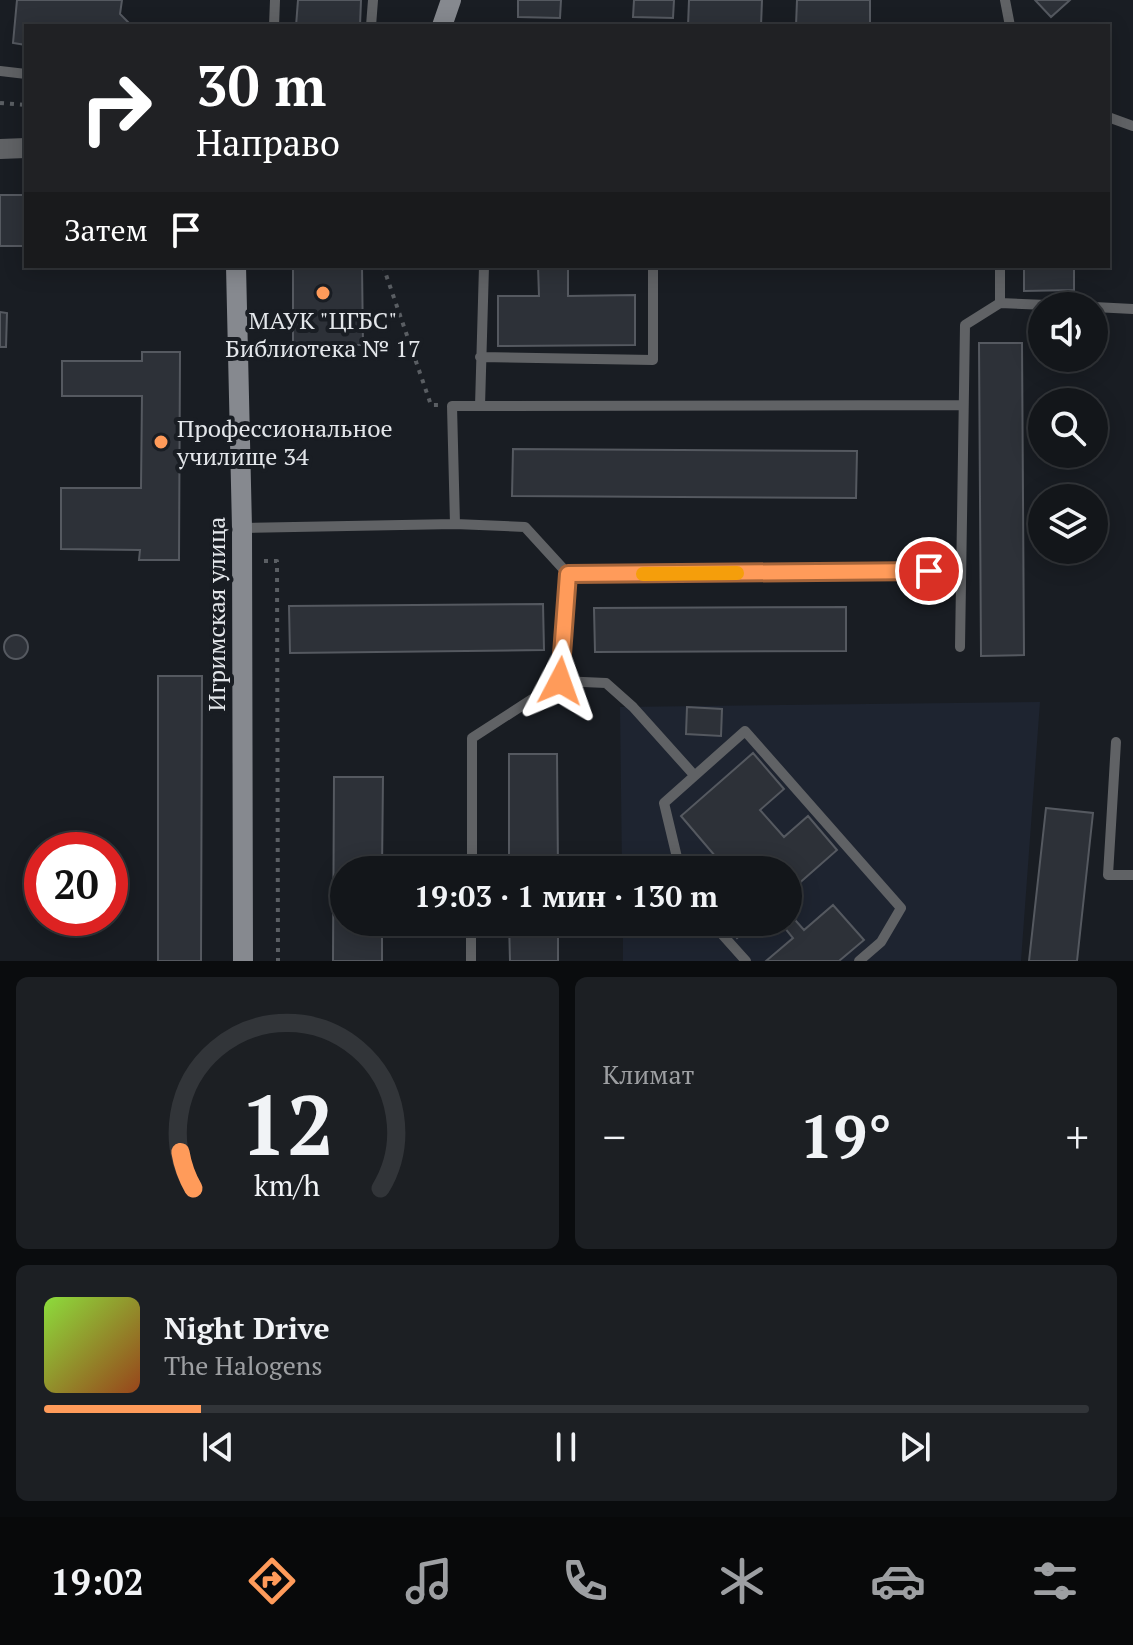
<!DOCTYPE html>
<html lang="ru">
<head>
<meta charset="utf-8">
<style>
  :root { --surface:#13161a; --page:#1c1f23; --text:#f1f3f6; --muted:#9d9fa2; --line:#323539; --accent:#ff9b5a }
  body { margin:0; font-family:"PT Serif",serif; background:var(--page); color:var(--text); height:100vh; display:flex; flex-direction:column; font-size:30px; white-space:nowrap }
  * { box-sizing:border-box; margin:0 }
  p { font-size:26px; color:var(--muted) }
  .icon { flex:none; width:44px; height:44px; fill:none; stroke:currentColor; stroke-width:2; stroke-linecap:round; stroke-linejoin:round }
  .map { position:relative; height:961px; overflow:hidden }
  .side { display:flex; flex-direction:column; gap:16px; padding:16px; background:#0a0c0e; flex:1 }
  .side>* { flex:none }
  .top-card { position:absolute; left:24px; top:24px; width:1086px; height:244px; border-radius:0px; box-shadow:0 4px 20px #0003,0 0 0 2px var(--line); background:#202124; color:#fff; overflow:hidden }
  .tools { position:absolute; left:1028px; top:292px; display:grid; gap:16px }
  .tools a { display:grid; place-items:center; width:80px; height:80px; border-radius:50%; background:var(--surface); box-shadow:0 4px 20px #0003,0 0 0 2px var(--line); font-size:40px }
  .speed { position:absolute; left:24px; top:832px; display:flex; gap:16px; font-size:40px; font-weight:700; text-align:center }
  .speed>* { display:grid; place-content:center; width:104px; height:104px; border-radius:50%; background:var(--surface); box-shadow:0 4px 20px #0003,0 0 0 2px var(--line); line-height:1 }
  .speed .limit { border:12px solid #d22; background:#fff; color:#111 }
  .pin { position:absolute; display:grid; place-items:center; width:68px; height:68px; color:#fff; margin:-34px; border:4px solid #fff; border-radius:50%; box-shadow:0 2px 8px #0007 }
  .me { position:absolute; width:88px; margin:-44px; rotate:4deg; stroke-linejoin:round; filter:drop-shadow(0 0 6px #0008) }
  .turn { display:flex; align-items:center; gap:28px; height:168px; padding:0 40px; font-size:36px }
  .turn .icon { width:104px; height:104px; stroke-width:2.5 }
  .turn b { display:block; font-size:56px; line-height:68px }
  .then { display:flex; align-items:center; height:76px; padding:0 40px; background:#0003; gap:16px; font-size:30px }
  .big { font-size:60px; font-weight:600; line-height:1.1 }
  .side .card { flex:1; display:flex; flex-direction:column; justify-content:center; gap:12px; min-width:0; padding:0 28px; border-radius:12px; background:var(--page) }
  .side .dial { align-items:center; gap:0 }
  .dial svg { height:208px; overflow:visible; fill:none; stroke:var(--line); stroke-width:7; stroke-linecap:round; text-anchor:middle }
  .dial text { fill:var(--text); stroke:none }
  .song { display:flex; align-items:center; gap:24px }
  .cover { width:96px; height:96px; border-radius:12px; background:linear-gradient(135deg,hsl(90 70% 55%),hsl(20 70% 35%)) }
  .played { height:8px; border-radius:4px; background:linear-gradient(90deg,var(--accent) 15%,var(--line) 15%) }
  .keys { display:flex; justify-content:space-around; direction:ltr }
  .heat { display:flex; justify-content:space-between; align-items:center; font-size:44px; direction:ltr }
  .side .tiles { flex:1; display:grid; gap:16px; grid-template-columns:1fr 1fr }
  .card:last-child { grid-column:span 2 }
  .trip { position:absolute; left:330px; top:856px; width:472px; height:80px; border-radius:40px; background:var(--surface); box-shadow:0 4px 20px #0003,0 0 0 2px var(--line); font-weight:600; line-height:80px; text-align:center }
  .dock { display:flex; height:128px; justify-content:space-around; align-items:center; background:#08090a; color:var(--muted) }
  .dock .icon { width:56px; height:56px }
  .dock .on { color:var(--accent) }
  .dock b { font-size:36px; color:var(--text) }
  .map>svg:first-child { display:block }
</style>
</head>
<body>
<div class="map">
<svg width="1133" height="961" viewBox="0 0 1133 961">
  <rect width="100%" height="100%" fill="#191d23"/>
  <path fill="#1e2430" d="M1040,702L1021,961H623V922H788V870H622L620,707Z"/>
  <path fill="#2d3138" stroke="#555960" stroke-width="2" d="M17,0H122L120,14L130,24L26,26V45L13,43Z
    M298,0H361L360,26H296Z
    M518,0H561L560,18L518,17Z
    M634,0H674L673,18L633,17Z
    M689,0H762L761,26H688Z
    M797,0H870V26H796Z
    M1035,0H1070L1051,17Z
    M0,195H26V246H0Z
    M293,266H362L363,345H293Z
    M538,266H568V296L635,295V345L498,346V296H539Z
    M1024,266H1074V290L1024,291Z
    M0,312L7,313L6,347H0Z
    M979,343H1022L1024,655L981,656Z
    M142,352H180L179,560H139L140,550L61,549V488H141L142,396H62V361H142Z
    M513,449L857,451L856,498L512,496Z
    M543,604L544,650L290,653L289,606Z
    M846,607V651L595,652L594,608Z
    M4 647a12 12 0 1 1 24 0a12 12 0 1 1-24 0Z
    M158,676H202L201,961H158Z
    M687,707L722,709L721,736L686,734Z
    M753,753L784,789L760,810L784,837L808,816L837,850L788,893V870H727L681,816Z
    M509,754H557L558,870H509Z
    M334,777H383L382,870H344V922H382V961H333Z
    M1046,808L1093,813L1077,961H1029Z
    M833,905L864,940L839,961H766L793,938L780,922H788V912L804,930Z
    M509,922H558V961H510Z
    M724,922H755L737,938Z"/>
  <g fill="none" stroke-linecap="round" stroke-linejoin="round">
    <path stroke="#5a5e63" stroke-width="4" stroke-dasharray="4 6" stroke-linecap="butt" d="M0,103L26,105
      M383,266L431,405H438
      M264,561H277L278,961"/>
    <path stroke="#606265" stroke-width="10" d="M1005,0L1010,26
      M274,26L275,0
      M371,26L373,0
      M0,71L26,74
      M1108,117L1133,126
      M1000,303L1072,306
      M1094,307L1133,309
      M480,357L653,360V266
      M480,406L484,266
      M455,524L452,406L961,405
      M242,528L455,524L525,527L568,574L959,571
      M960,647L965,325L1000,303V266
      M560,681L606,683L633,707L694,775
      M1116,742L1108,875H1133
      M472,870V738L560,681L568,574
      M680,870L664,803L745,731L901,908L881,942L859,961
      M711,922L746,961
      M471,961V922"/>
    <path stroke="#606265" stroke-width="20" d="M0,149L26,148"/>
    <path stroke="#86898f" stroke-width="20" d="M442,26L451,0
      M236,266L242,528L243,961"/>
  </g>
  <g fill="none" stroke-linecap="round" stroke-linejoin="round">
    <g stroke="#a6653a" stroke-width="20">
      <path id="route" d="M560,681L568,574L929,571"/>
    </g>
    <use href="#route" stroke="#ff9b5a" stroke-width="14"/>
    <path stroke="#f59e0b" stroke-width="14" d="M643,574L737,573"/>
  </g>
  <g fill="#ff9b5a" stroke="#191d23" stroke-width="3">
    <circle cx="323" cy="293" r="8"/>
    <circle cx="161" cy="442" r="8"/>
  </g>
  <g text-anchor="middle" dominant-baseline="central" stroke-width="8" stroke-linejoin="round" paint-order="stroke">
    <g font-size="24" fill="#e3e6ea" stroke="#191d23">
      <text x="323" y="320">МАУК "ЦГБС"<tspan x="323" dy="28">Библиотека № 17</tspan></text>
      <text x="177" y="428" text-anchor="start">Профессиональное<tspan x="177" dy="28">училище 34</tspan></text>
    </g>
    <g font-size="24" fill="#e3e6ea" stroke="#191d23">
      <text transform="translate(216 614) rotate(-90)">Игримская улица</text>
    </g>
  </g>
</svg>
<div class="tools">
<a><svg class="icon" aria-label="sound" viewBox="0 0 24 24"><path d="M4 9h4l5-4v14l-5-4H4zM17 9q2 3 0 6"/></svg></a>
<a><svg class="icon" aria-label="search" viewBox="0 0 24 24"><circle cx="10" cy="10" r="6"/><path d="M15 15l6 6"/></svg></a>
<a><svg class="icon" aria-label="layers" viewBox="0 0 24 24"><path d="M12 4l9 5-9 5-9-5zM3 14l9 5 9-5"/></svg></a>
</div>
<div class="speed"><div class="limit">20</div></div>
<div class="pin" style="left:929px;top:571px;background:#d93025"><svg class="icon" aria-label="arrive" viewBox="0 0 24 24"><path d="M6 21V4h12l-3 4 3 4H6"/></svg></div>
<svg class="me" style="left:560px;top:681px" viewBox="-20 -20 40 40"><path d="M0-17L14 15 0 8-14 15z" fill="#ff9b5a" stroke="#fff" stroke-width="4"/></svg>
<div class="trip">19:03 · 1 мин · 130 m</div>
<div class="top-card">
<div class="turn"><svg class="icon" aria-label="right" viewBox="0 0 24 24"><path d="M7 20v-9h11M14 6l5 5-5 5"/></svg><div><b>30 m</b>Направо</div></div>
<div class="then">Затем<svg class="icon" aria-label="arrive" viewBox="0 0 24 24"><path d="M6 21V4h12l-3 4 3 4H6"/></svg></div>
</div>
</div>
<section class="side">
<div class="tiles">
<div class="card dial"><svg viewBox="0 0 100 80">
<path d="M14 69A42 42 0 1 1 86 69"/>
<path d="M14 69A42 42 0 0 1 9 55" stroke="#ff9b5a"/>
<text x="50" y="56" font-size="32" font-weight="700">12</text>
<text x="50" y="72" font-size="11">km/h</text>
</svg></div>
<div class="card"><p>Климат</p>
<div class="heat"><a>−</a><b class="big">19°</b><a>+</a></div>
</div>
<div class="card">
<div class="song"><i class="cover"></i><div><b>Night Drive</b><p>The Halogens</p></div></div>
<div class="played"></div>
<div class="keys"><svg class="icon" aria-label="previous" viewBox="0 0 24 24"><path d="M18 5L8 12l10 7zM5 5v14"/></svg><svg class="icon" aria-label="pause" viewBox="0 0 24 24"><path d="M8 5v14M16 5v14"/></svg><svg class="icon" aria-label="next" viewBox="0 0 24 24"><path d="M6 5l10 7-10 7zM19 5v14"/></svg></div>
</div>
</div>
</section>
<nav class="dock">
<b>19:02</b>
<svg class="icon on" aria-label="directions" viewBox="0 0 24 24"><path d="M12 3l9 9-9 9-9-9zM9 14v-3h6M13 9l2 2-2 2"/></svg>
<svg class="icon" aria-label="music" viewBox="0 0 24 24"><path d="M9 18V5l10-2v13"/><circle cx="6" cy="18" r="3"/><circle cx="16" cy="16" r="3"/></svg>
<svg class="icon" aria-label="phone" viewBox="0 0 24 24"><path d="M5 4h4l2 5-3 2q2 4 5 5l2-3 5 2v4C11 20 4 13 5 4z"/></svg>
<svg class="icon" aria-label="climate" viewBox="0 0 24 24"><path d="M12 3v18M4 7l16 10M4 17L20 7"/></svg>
<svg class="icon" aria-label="car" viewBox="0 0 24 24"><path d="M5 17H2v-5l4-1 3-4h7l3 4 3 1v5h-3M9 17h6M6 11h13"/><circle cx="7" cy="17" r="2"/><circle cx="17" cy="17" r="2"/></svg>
<svg class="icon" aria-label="filters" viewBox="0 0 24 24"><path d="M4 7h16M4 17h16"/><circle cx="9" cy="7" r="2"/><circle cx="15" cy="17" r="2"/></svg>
</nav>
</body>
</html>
